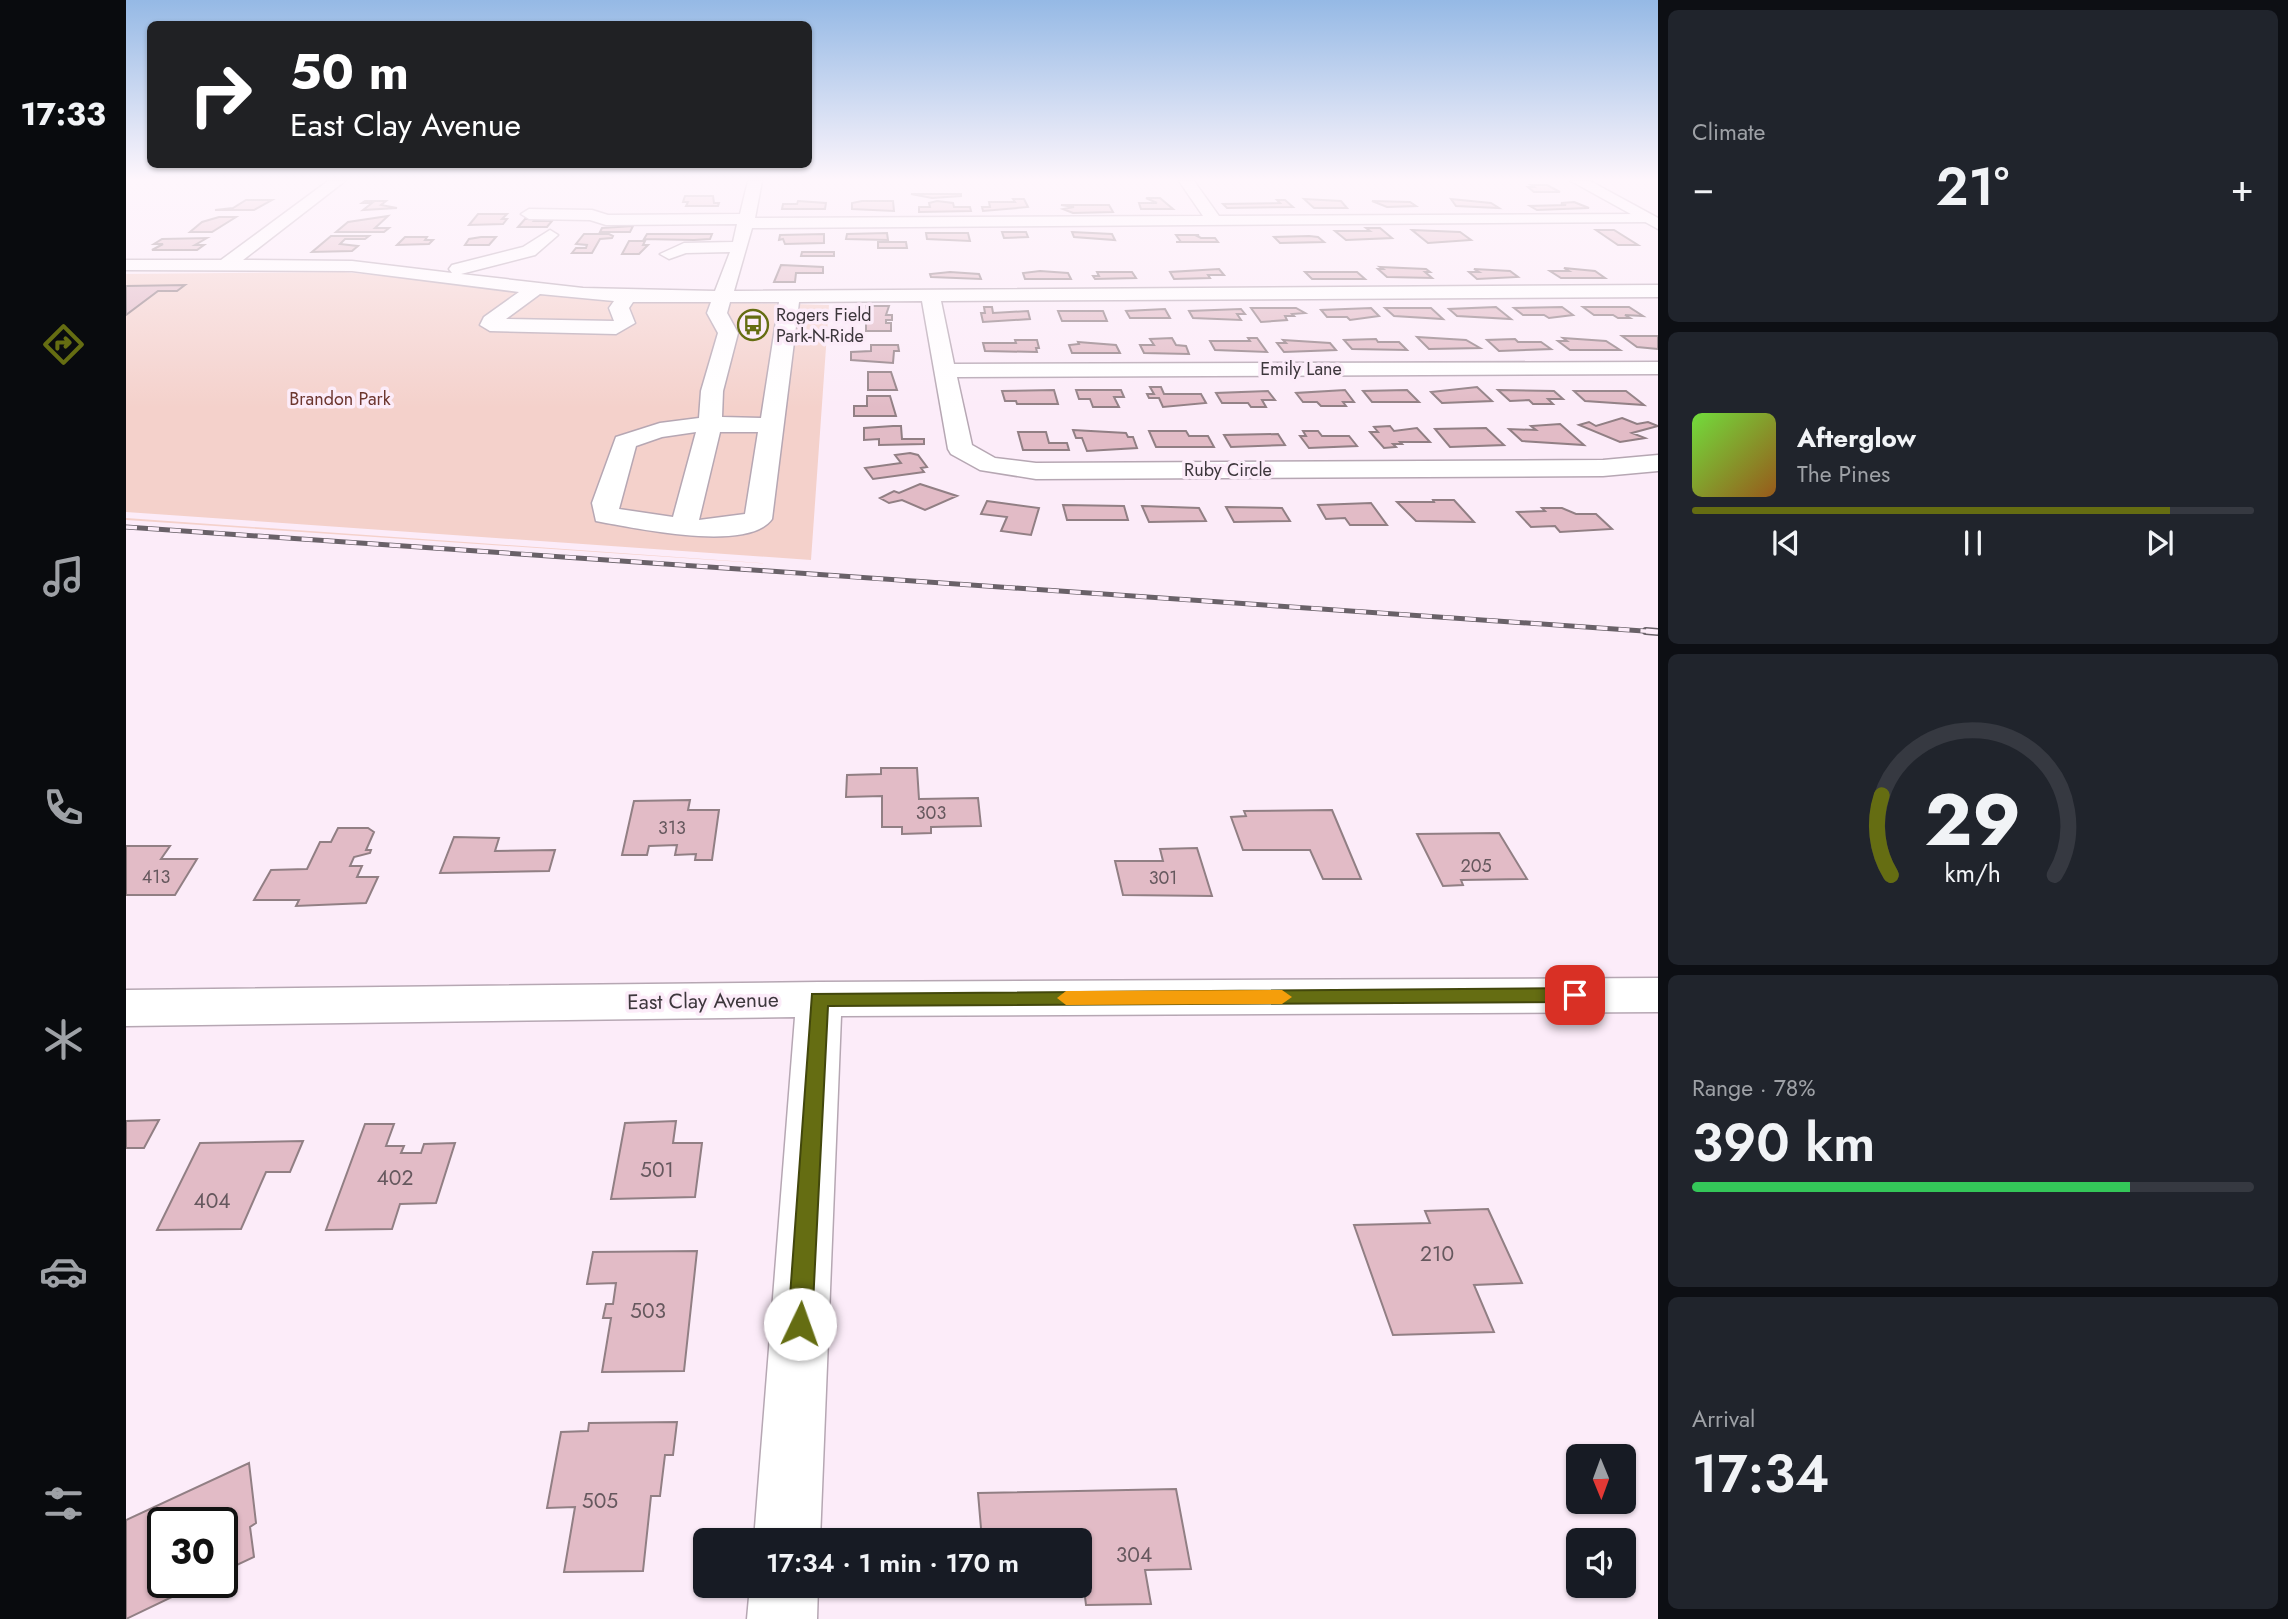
<!DOCTYPE html>
<html lang="en">
<head>
<meta charset="utf-8">
<style>
  :root { --surface:#171b24; --page:#20242c; --text:#f1f3f6; --muted:#9ea1a6; --line:#363941; --accent:#656d12 }
  body { margin:0; font-family:Jost,sans-serif; background:var(--page); color:var(--text); height:100vh; display:flex; flex-direction:column; font-size:26px; white-space:nowrap }
  * { box-sizing:border-box; margin:0 }
  p { font-size:23px; color:var(--muted) }
  .icon { flex:none; width:38px; height:38px; fill:none; stroke:currentColor; stroke-width:2; stroke-linecap:round; stroke-linejoin:round }
  .map { position:relative; flex:1; overflow:hidden }
  .sheet { display:flex; flex-direction:column; gap:10px; padding:10px; background:#0d0f14; width:630px }
  .sheet>* { flex:none }
  .hud { position:absolute; left:21px; top:21px; width:665px; height:147px; border-radius:10px; box-shadow:0 2px 5px #0004; background:#202124; color:#fff; overflow:hidden }
  .needle { width:46px; rotate:179deg }
  .buttons { position:absolute; left:1440px; top:1444px; display:grid; gap:14px }
  .buttons a { display:grid; place-items:center; width:70px; height:70px; border-radius:10px; background:var(--surface); box-shadow:0 2px 5px #0004; font-size:35px }
  .speed { position:absolute; left:21px; top:1507px; display:flex; gap:14px; font-size:35px; font-weight:700; text-align:center }
  .speed>* { display:grid; place-content:center; width:91px; height:91px; border-radius:50%; background:var(--surface); box-shadow:0 2px 5px #0004; line-height:1 }
  .speed .limit { border:4px solid #111; border-radius:10px; background:#fff; color:#111 }
  .pin { position:absolute; display:grid; place-items:center; width:60px; height:60px; color:#fff; margin:-30px; border-radius:14px; box-shadow:0 4px 10px #0006 }
  .me { position:absolute; width:77px; margin:-38px; rotate:3deg; stroke-linejoin:round; filter:drop-shadow(0 0 5px #0008) }
  .turn { display:flex; align-items:center; gap:24px; height:147px; padding:0 28px; font-size:32px }
  .turn .icon { width:91px; height:91px; stroke-width:2.5 }
  .turn b { display:block; font-size:49px; line-height:60px }
  .big { font-size:52px; font-weight:600; line-height:1.1 }
  .sheet .card { flex:1; display:flex; flex-direction:column; justify-content:center; gap:10px; min-width:0; padding:0 24px; border-radius:10px; background:var(--page) }
  .sheet .dial { align-items:center; gap:0 }
  .dial svg { height:182px; overflow:visible; fill:none; stroke:var(--line); stroke-width:7; stroke-linecap:round; text-anchor:middle }
  .dial text { fill:var(--text); stroke:none }
  .song { display:flex; align-items:center; gap:21px }
  .cover { width:84px; height:84px; border-radius:10px; background:linear-gradient(135deg,hsl(100 70% 55%),hsl(30 70% 35%)) }
  .played { height:7px; border-radius:4px; background:linear-gradient(90deg,var(--accent) 85%,var(--line) 85%) }
  .keys { display:flex; justify-content:space-around; direction:ltr }
  .heat { display:flex; justify-content:space-between; align-items:center; font-size:38px; direction:ltr }
  .charge { height:10px; border-radius:5px; background:linear-gradient(90deg,#34c759 78%,var(--line) 0) }
  .trip { position:absolute; left:567px; top:1528px; width:399px; height:70px; border-radius:10px; background:var(--surface); box-shadow:0 2px 5px #0004; font-weight:600; line-height:70px; text-align:center }
  main { display:flex; flex:1; min-height:0 }
  .tab-bar { display:flex; flex-direction:column; width:126px; justify-content:space-around; align-items:center; background:#090b0e; color:var(--muted) }
  .tab-bar .icon { width:49px; height:49px }
  .tab-bar .on { color:var(--accent) }
  .tab-bar b { font-size:32px; color:var(--text) }
  .map>svg:first-child { display:block }
</style>
</head>
<body>
<main>
<nav class="tab-bar">
<b>17:33</b>
<svg class="icon on" aria-label="directions" viewBox="0 0 24 24"><path d="M12 3l9 9-9 9-9-9zM9 14v-3h6M13 9l2 2-2 2"/></svg>
<svg class="icon" aria-label="music" viewBox="0 0 24 24"><path d="M9 18V5l10-2v13"/><circle cx="6" cy="18" r="3"/><circle cx="16" cy="16" r="3"/></svg>
<svg class="icon" aria-label="phone" viewBox="0 0 24 24"><path d="M5 4h4l2 5-3 2q2 4 5 5l2-3 5 2v4C11 20 4 13 5 4z"/></svg>
<svg class="icon" aria-label="climate" viewBox="0 0 24 24"><path d="M12 3v18M4 7l16 10M4 17L20 7"/></svg>
<svg class="icon" aria-label="car" viewBox="0 0 24 24"><path d="M5 17H2v-5l4-1 3-4h7l3 4 3 1v5h-3M9 17h6M6 11h13"/><circle cx="7" cy="17" r="2"/><circle cx="17" cy="17" r="2"/></svg>
<svg class="icon" aria-label="filters" viewBox="0 0 24 24"><path d="M4 7h16M4 17h16"/><circle cx="9" cy="7" r="2"/><circle cx="15" cy="17" r="2"/></svg>
</nav>
<div class="map">
<svg width="1532" height="1619" viewBox="0 0 1532 1619">
  <rect width="100%" height="100%" fill="#fcecf9"/>
  <path fill="#f4d1cb" d="M218,272L500,300L703,305L685,560L0,512V274Z
    M0,518L676,566L0,520Z"/>
  <path fill="#e2bbc6" stroke="#917f84" stroke-width="2" d="M1405,185H1421L1434,192H1408L1402,187H1408Z
    M785,194H835V196L806,198Z
    M559,196H587L588,203H593L592,206H560L562,202H557Z
    M1020,198H1034L1047,209H1015L1013,203H1031Z
    M887,199H898L902,207L857,211L856,207H864L863,202H889Z
    M1178,199L1215,201L1221,208H1188Z
    M1325,199L1365,203L1373,208L1330,206Z
    M120,200H146L128,210H89L107,208Z
    M1151,200H1159L1167,207L1101,208L1097,204L1154,203Z
    M239,201H260L255,205L271,208L237,210L246,203H236Z
    M672,201L700,203L699,209H656L657,204H671Z
    M736,201H767L768,211L726,209V203Z
    M811,201L827,203L828,207H844L845,211L793,212V207H804L803,203Z
    M1246,201L1284,202L1290,206L1261,207Z
    M1448,202L1463,208L1411,210L1404,206L1440,205L1435,203Z
    M935,205H983L987,212L947,213L937,209L948,207Z
    M352,214H381L376,219H381L377,224L343,225Z
    M262,216L249,228H263L258,232H210L222,222Z
    M93,217H110L86,232H64L76,222Z
    M399,219H410L408,221H426L421,227H392Z
    M507,226L504,232H474L476,228Z
    M1240,228H1254L1266,238L1220,240L1209,231H1244Z
    M1286,230L1334,232L1345,240L1302,243Z
    M1470,230H1488L1512,245H1492Z
    M876,232H900L902,237L878,238Z
    M946,232L986,234L989,240L948,237Z
    M761,233L762,240L720,239L721,234Z
    M800,233H842L844,241L801,239Z
    M458,234H483L487,236L486,238L474,239L466,253H446L450,248H460L461,245L450,244Z
    M521,234H586L584,239L568,240L518,239Z
    M698,234V243L659,244L657,239L653,240L654,235Z
    M1050,235H1073L1071,236L1075,238H1089L1092,242H1050H1055Z
    M205,236H243L239,239H219L214,244L232,246L226,251L186,252Z
    M1183,236L1192,237L1198,242L1154,243L1148,237Z
    M279,237H301L299,240H307L303,244L271,245Z
    M355,237H370L363,245H339L343,239Z
    M81,238L69,245H78L71,250H26L37,244H28L36,239Z
    M503,241H519L517,245H522L513,254H496Z
    M752,242H780L781,248H752Z
    M676,252H708V256H675Z
    M655,265L697,267V273H670L669,282H648Z
    M1254,267L1300,269L1304,272H1299L1306,278L1261,277L1252,269H1257Z
    M1438,268L1469,271L1479,278H1435L1424,271H1443Z
    M1093,269L1098,275H1082L1084,278L1048,279L1044,272Z
    M1348,269L1384,271L1392,277L1351,279L1343,272H1353Z
    M914,271L942,273L945,279H899L897,273Z
    M824,272L853,274L855,279L805,277L804,274Z
    M971,272H1006L1010,278L969,279L967,276H973Z
    M1179,272H1231L1239,279H1186Z
    M59,285L51,291H32L0,315V286Z
    M740,306H763L760,315H766V320H760V323H765V331H740Z
    M858,307H866L867,313L902,311L904,319L857,322L855,313H859Z
    M1370,307L1385,319L1331,316L1323,309Z
    M1436,307L1447,315L1423,318L1418,315H1397L1388,308Z
    M1457,307H1503L1517,316L1499,315L1504,318H1492L1487,315H1468Z
    M1125,308H1170L1179,313L1166,314L1168,316H1159L1161,320L1135,322Z
    M1245,308L1253,316L1224,320L1221,317H1201L1195,310Z
    M1259,308H1305L1317,319L1268,316Z
    M1039,309L1044,318H1004L1000,311Z
    M1115,309L1119,314H1111L1115,320L1067,318L1063,311Z
    M932,311H977L981,321H936Z
    M1496,336H1532V349L1511,347Z
    M1291,337L1340,340L1354,348L1303,349Z
    M1046,338L1050,345L1060,346L1063,354L1018,353L1014,345H1028L1024,339Z
    M1122,338H1131L1141,352L1089,350L1084,341H1124Z
    M1437,338L1480,341L1494,350H1444L1432,341H1441Z
    M1250,339L1252,342H1273L1281,350L1226,349L1218,340Z
    M1389,339L1392,342H1415L1425,349L1373,351L1361,340Z
    M889,340H911L913,348H910L911,352L859,351L857,343H890Z
    M1157,340L1204,343L1210,350L1158,352L1151,343H1160Z
    M952,342L990,345L994,353H946L943,345L953,344Z
    M745,345H772L773,351H768L767,363L725,360V352L745,351Z
    M742,372H765L771,390H742Z
    M1024,387H1035L1038,394H1075L1080,403L1037,407L1033,398H1023L1021,394H1028Z
    M1351,387L1366,401L1316,403L1305,392Z
    M928,390L932,404H891L890,401H879L876,391Z
    M950,390H995L998,397H988L993,407H967L964,399H953Z
    M1219,390L1228,402H1217L1220,406H1195L1191,402H1177L1170,393Z
    M1281,390L1293,402H1246L1237,391Z
    M1372,390L1428,391L1437,399H1422L1427,404H1407L1403,400L1384,401Z
    M1142,391L1149,400H1136L1140,407H1125L1122,403H1096L1090,393Z
    M1448,391H1500L1518,405L1459,401Z
    M741,396H764L770,416H728V406H741Z
    M1496,418L1511,424L1522,422L1532,426L1506,433L1519,438L1494,442L1453,425L1463,422L1470,426Z
    M1434,424L1458,445L1396,441L1383,429L1410,430L1405,426Z
    M767,426H775L776,439H798V444L753,445V439L738,440V428Z
    M1264,426L1268,431L1291,428L1304,442H1274L1276,444H1267L1270,447L1258,448L1244,432H1252L1248,427Z
    M1360,428L1378,445L1324,447L1309,429Z
    M947,430L1000,433L1002,437H1007L1011,448L961,451L956,438H950Z
    M1023,431H1060L1063,436H1082L1088,447H1030Z
    M1177,431H1192L1196,436H1223L1231,446L1183,448L1174,436H1180Z
    M892,432H920L923,443H941L943,450H897Z
    M1152,434L1159,445L1105,447L1098,435Z
    M784,453L792,455L801,467L795,468L798,472L747,479L739,468L775,463L769,455Z
    M794,484L831,496L799,510L776,500L763,503L754,498L768,491L773,493Z
    M1307,500H1328L1348,522L1290,521L1271,502H1308Z
    M861,501L913,508L905,535L875,531L881,517L855,514Z
    M1245,503L1261,525H1224L1219,518L1200,519L1192,505Z
    M937,505L998,506L1002,520H941Z
    M1016,506L1073,508L1080,521L1023,522Z
    M1100,507L1156,508L1164,521L1108,522Z
    M1416,508H1436L1450,514H1470L1486,529L1434,532L1429,526L1405,527L1391,512L1419,511Z
    M755,768H791L793,799L852,798L855,826L805,827V833L776,834V827H756V796L720,797L721,775L755,774Z
    M564,800L562,810H593L586,860H569L570,854L549,855L551,845L523,846L521,855H496L508,801Z
    M1206,810L1235,879H1197L1184,850H1117L1105,817L1120,816L1118,811Z
    M212,828H242L248,832L240,850H245L244,853L228,857L224,866H236L231,877H252L240,903L170,906L173,900H128L145,870L181,869L194,842H205Z
    M1373,833L1401,879L1335,880L1337,885L1317,886L1291,834Z
    M328,837L373,838L369,851L429,850L423,871L314,873Z
    M0,846H44L35,859H71L49,895H0Z
    M1071,848L1086,896L997,895L989,861H1037L1034,849Z
    M33,1120L18,1148H0V1121Z
    M550,1121L547,1143H576L569,1197L485,1199L499,1123Z
    M239,1124H268L260,1146H278L275,1153H295L298,1144L329,1143L310,1203L274,1204L266,1229L200,1230Z
    M177,1141L164,1172H140L115,1229L31,1230L74,1143Z
    M1362,1209L1396,1283L1348,1285L1368,1332L1267,1335L1228,1225L1304,1223L1299,1211Z
    M571,1251L558,1371L476,1372L485,1318H477L480,1304H487L490,1283L461,1284L467,1252Z
    M551,1422L547,1455H539L534,1496H525L517,1571L438,1572L449,1507L421,1508L435,1432L462,1431L463,1423Z
    M123,1463L130,1523L124,1527L128,1557L96,1572V1522H37V1582H77L0,1619V1520Z
    M1050,1489L1065,1569L1019,1570L1025,1604L960,1605L956,1573H954V1540H856L852,1493Z"/>
  <g fill="none" stroke-linecap="round" stroke-linejoin="round">
    <g stroke="#b6a7b3" stroke-width="3">
      <path id="minor" d="M202,181H219L117,260L226,261L326,273L323,269L326,265L397,247L424,230L432,235L409,255L335,274L457,288L589,291L604,252L560,253L543,259L534,254L558,243L607,242L611,224L480,225L464,220L403,219L395,214L403,209L466,210L482,215L614,214L622,181H636L629,218L1077,216L1053,181H1068L1093,216L1522,214L1530,219L1528,222L626,228L608,291L1532,285V297L815,301L828,364L1532,362V374L831,377L846,445L869,458L910,463L1477,460L1532,455V471L1477,476L910,479L854,470L825,454L822,449L796,301L673,302L646,519C623,552 514,529 480,523L470,521L466,503L490,437L534,423L573,418L575,391L592,333L581,313L585,302H507L503,308L509,323L490,334L364,331L354,325L358,317L393,292L226,271L0,270V260H95ZM414,294L488,301L483,308L488,321L380,319ZM604,302H653L635,418L596,417L597,391L612,333L601,313ZM570,432L547,517L493,509L510,446L536,437ZM594,432H632L619,514L573,520Z
        M1532,978V1012L715,1016L694,1540H628L669,1017L0,1026V990L693,982Z
        M624,1586H692L691,1619H621Z"/>
    </g>
    <g stroke="#b6a7b3" stroke-width="3">
      <path id="major" d="M1445,181H1464L1532,218V229Z"/>
    </g>
    <use href="#minor" fill="#fff" fill-rule="evenodd"/>
    <use href="#major" fill="#fff" fill-rule="evenodd"/>
    <g stroke="#696168" stroke-width="5">
      <path id="rail-far1" d="M0,527L1532,632"/>
    </g>
    <g stroke="#696168" stroke-width="8">
      <path id="rail" d="M1520,631L1532,632"/>
    </g>
    <use href="#rail-far1" stroke="#fcecf9" stroke-width="3.5" stroke-dasharray="11" stroke-linecap="butt"/>
    <use href="#rail" stroke="#fcecf9" stroke-width="5" stroke-dasharray="15" stroke-linecap="butt"/>
  </g>
  <linearGradient id="sky" x2="0" y2="1"><stop stop-color="#95b9e5"/><stop offset="0.44" stop-color="#fef6fc"/><stop offset="1" stop-color="#fef6fc" stop-opacity="0"/></linearGradient>
  <rect width="1532" height="408" fill="url(#sky)"/>
  <path fill="#656d12" stroke="#42470c" stroke-width="2" d="M1449,988L1458,995L1449,1002L702,1006L686,1324L682,1332L674,1335L665,1332L662,1324L686,994Z"/>
  <path fill="#f59e0b" d="M1156,990L1166,997L1156,1004L940,1005L931,998L940,991Z"/>
  <defs>
    <g id="bus-ring" transform="scale(1.575)"><circle r="9.5" fill="#fcecf9" stroke="#656d12" stroke-width="1.5"/><path d="M-5-6H5V4H4V6H2V4H-2V6H-4V4H-5ZM-3.5-4V0h7V-4ZM-3.5 1.2v1.5H-2V1.2ZM2 1.2v1.5H3.5V1.2Z" fill="#656d12"/></g>
  </defs>
  <g fill-rule="evenodd">
    <use href="#bus-ring" x="627" y="325"/>
  </g>
  <g text-anchor="middle" dominant-baseline="central" stroke-width="7" stroke-linejoin="round" paint-order="stroke">
    <g font-size="18" fill="#3d373c" stroke="#fcecf9" text-anchor="start">
      <text x="650" y="315">Rogers Field<tspan x="650" dy="21">Park-N-Ride</tspan></text>
    </g>
    <g font-size="18" fill="#3d373c" stroke="#fcecf9">
      <text x="1175" y="369">Emily Lane</text>
      <text x="1102" y="470">Ruby Circle</text>
    </g>
    <g font-size="18" fill="#6c362f" stroke="#fcecf9">
      <text x="214" y="399">Brandon Park</text>
    </g>
    <g font-size="18" fill="#66585e">
      <text x="805" y="813">303</text>
      <text x="546" y="828">313</text>
      <text x="1350" y="866">205</text>
      <text x="30" y="877">413</text>
      <text x="1037" y="878">301</text>
    </g>
    <g font-size="21" fill="#3d373c" stroke="#fcecf9">
      <text transform="translate(577 1001) rotate(-1)">East Clay Avenue</text>
    </g>
    <g font-size="21" fill="#66585e">
      <text x="531" y="1170">501</text>
      <text x="269" y="1178">402</text>
      <text x="86" y="1201">404</text>
      <text x="1311" y="1254">210</text>
      <text x="522" y="1311">503</text>
      <text x="474" y="1501">505</text>
      <text x="1008" y="1555">304</text>
    </g>
  </g>
</svg>
<div class="buttons">
<a><svg class="needle" viewBox="-14 -14 28 28"><path d="M0-13l5 13h-10z" fill="#e53935"/><path d="M0 13l5-13h-10z" fill="#9ea1a6"/></svg></a>
<a><svg class="icon" aria-label="sound" viewBox="0 0 24 24"><path d="M4 9h4l5-4v14l-5-4H4zM17 9q2 3 0 6"/></svg></a>
</div>
<div class="speed"><div class="limit">30</div></div>
<div class="pin" style="left:1449px;top:995px;background:#d93025"><svg class="icon" aria-label="arrive" viewBox="0 0 24 24"><path d="M6 21V4h12l-3 4 3 4H6"/></svg></div>
<svg class="me" style="left:674px;top:1324px" viewBox="-20 -20 40 40"><circle r="19" fill="#fff"/><path d="M0-13L10 11 0 6-10 11z" fill="#656d12"/></svg>
<div class="trip">17:34 · 1 min · 170 m</div>
<div class="hud">
<div class="turn"><svg class="icon" aria-label="right" viewBox="0 0 24 24"><path d="M7 20v-9h11M14 6l5 5-5 5"/></svg><div><b>50 m</b>East Clay Avenue</div></div>
</div>
</div>
<section class="sheet">
<div class="card"><p>Climate</p>
<div class="heat"><a>−</a><b class="big">21°</b><a>+</a></div>
</div>
<div class="card">
<div class="song"><i class="cover"></i><div><b>Afterglow</b><p>The Pines</p></div></div>
<div class="played"></div>
<div class="keys"><svg class="icon" aria-label="previous" viewBox="0 0 24 24"><path d="M18 5L8 12l10 7zM5 5v14"/></svg><svg class="icon" aria-label="pause" viewBox="0 0 24 24"><path d="M8 5v14M16 5v14"/></svg><svg class="icon" aria-label="next" viewBox="0 0 24 24"><path d="M6 5l10 7-10 7zM19 5v14"/></svg></div>
</div>
<div class="card dial"><svg viewBox="0 0 100 80">
<path d="M14 69A42 42 0 1 1 86 69"/>
<path d="M14 69A42 42 0 0 1 10 34" stroke="#656d12"/>
<text x="50" y="56" font-size="32" font-weight="700">29</text>
<text x="50" y="72" font-size="11">km/h</text>
</svg></div>
<div class="card"><p>Range · 78%</p><b class="big">390 km</b><div class="charge"></div></div>
<div class="card"><p>Arrival</p><b class="big">17:34</b></div>
</section>
</main>
</body>
</html>
